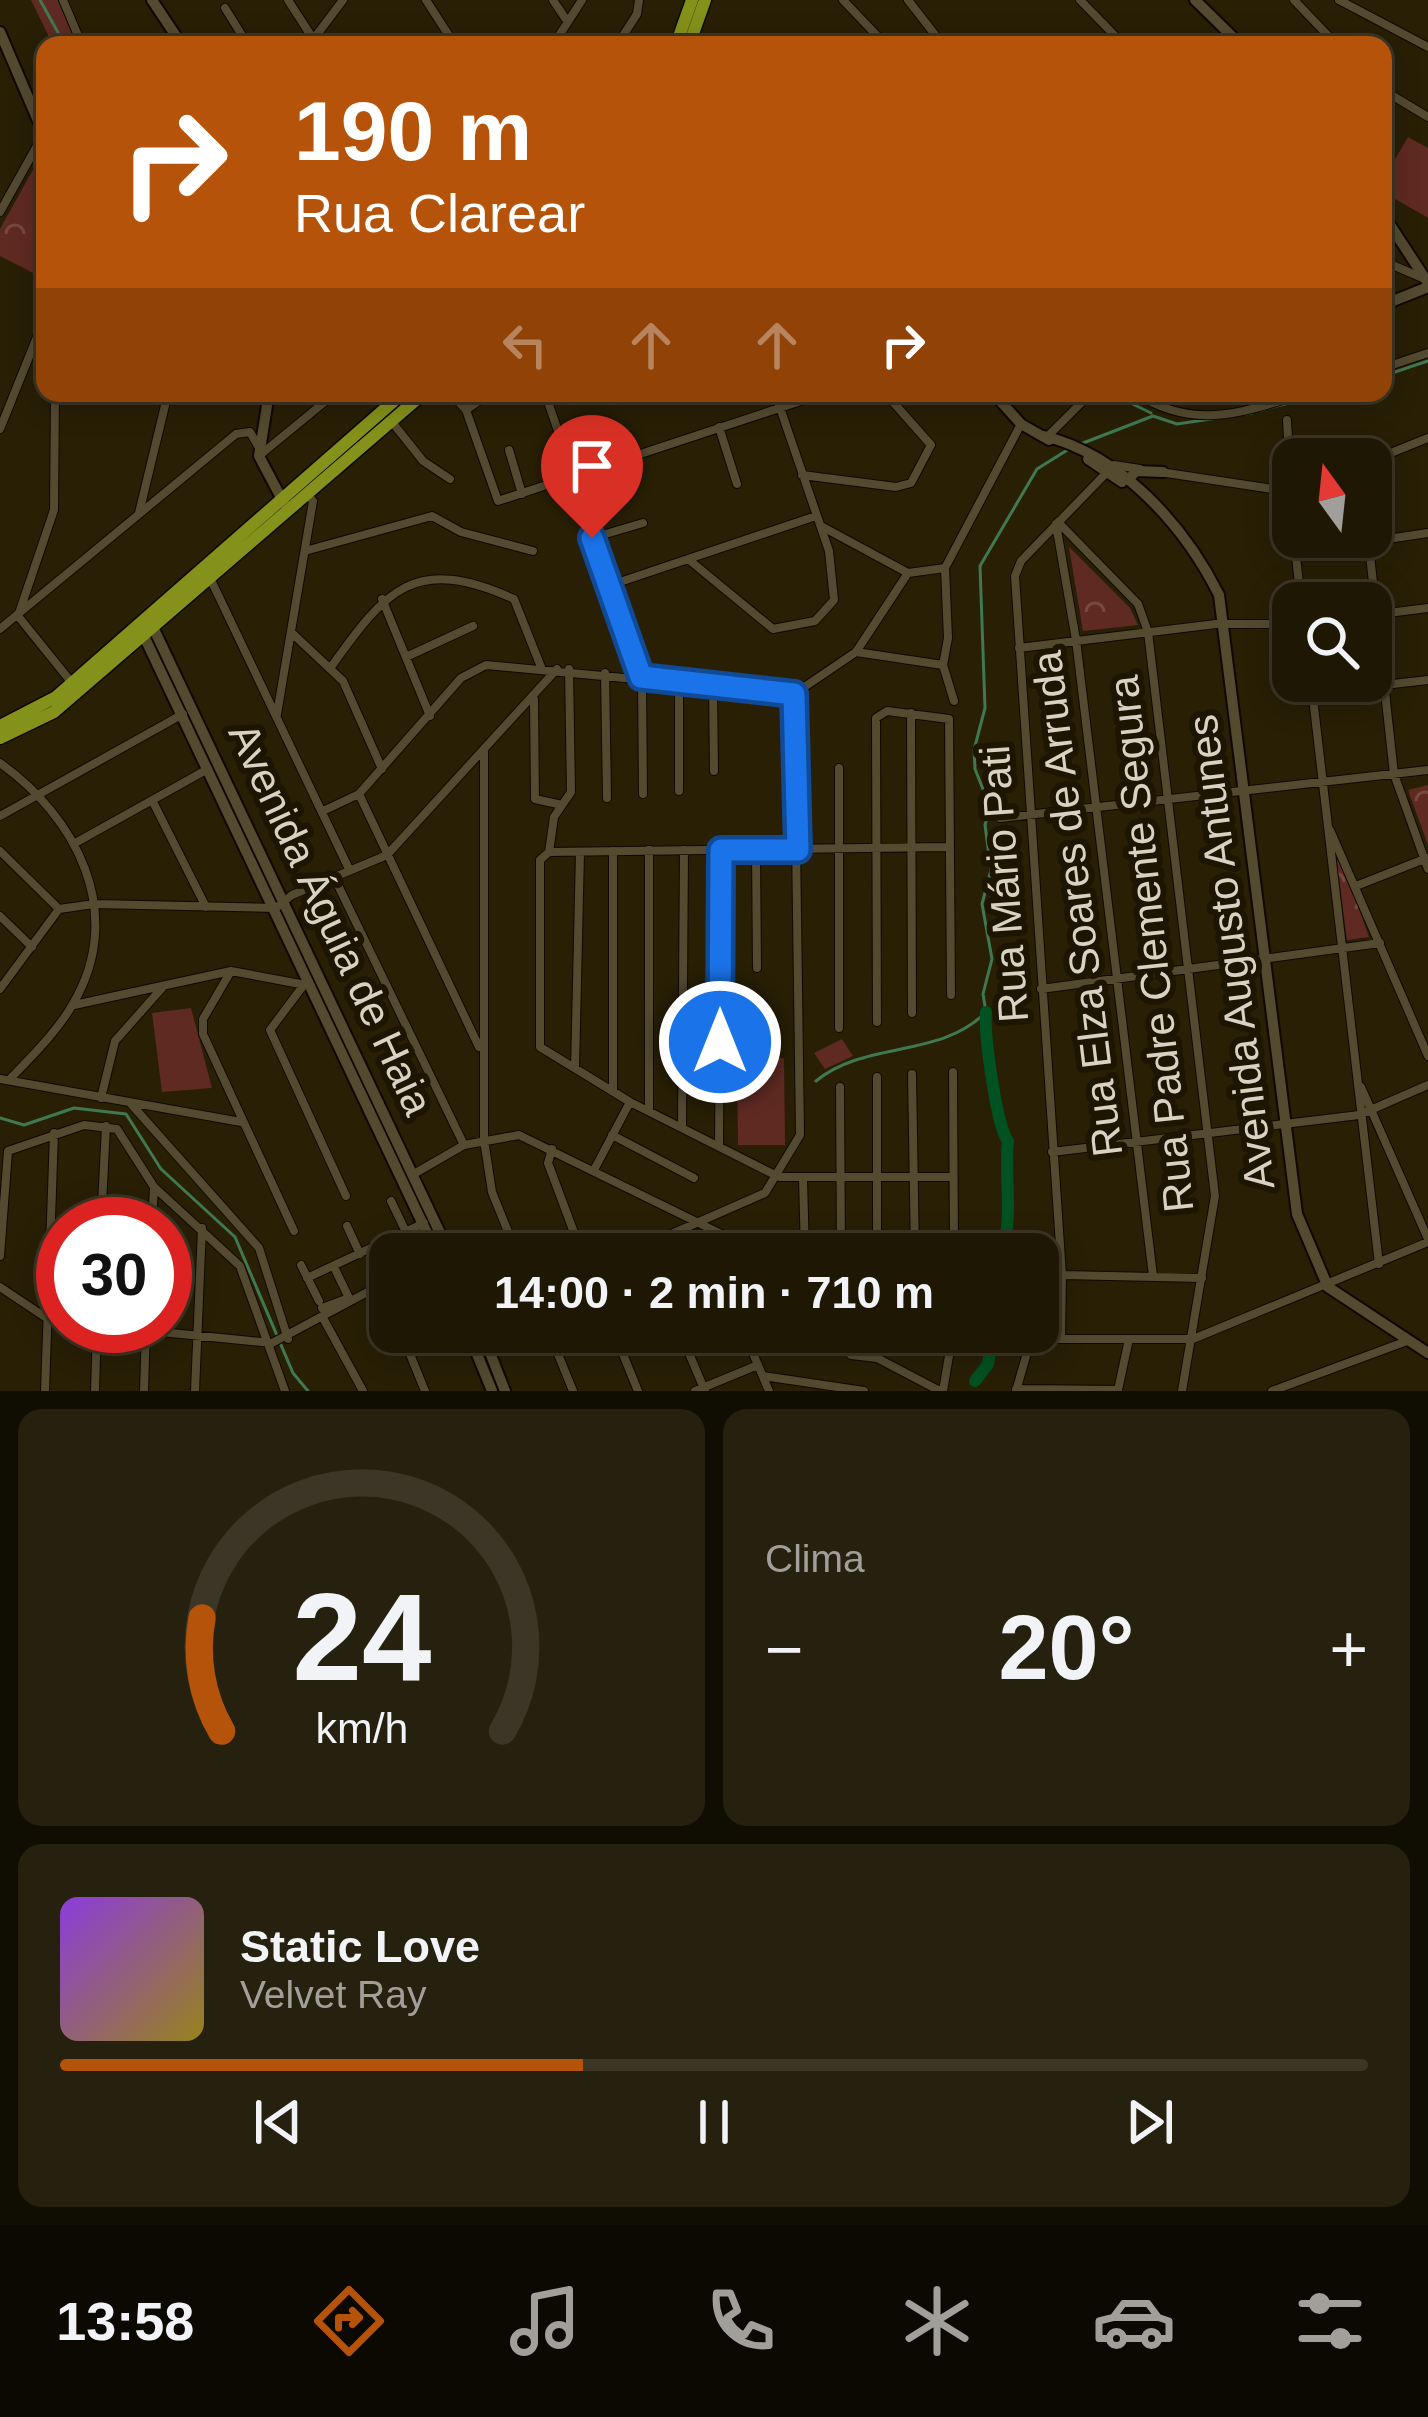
<!DOCTYPE html>
<html lang="pt">
<head>
<meta charset="utf-8">
<style>
  :root { --surface:#1e1704; --page:#26200e; --text:#f1f3f6; --muted:#a19f9a; --line:#3c3626; --accent:#b45309 }
  body { margin:0; font-family:Helvetica,sans-serif; background:var(--page); color:var(--text); height:100vh; display:flex; flex-direction:column; font-size:45px; white-space:nowrap }
  * { box-sizing:border-box; margin:0 }
  p { font-size:39px; color:var(--muted) }
  .icon { flex:none; width:66px; height:66px; fill:none; stroke:currentColor; stroke-width:2; stroke-linecap:round; stroke-linejoin:round }
  .map { position:relative; height:1391px; overflow:hidden }
  .drawer { display:flex; flex-direction:column; gap:18px; padding:18px; background:#100d02; flex:1 }
  .drawer>* { flex:none }
  .guide { position:absolute; left:36px; top:36px; width:1356px; height:366px; border-radius:24px; box-shadow:0 6px 30px #0003,0 0 0 3px var(--line); background:#b45309; color:#fff; overflow:hidden }
  .needle { width:78px; rotate:345deg }
  .fabs { position:absolute; left:1272px; top:438px; display:grid; gap:24px }
  .fabs a { display:grid; place-items:center; width:120px; height:120px; border-radius:24px; background:var(--surface); box-shadow:0 6px 30px #0003,0 0 0 3px var(--line); font-size:60px }
  .speed { position:absolute; left:36px; top:1197px; display:flex; gap:24px; font-size:60px; font-weight:700; text-align:center }
  .speed>* { display:grid; place-content:center; width:156px; height:156px; border-radius:50%; background:var(--surface); box-shadow:0 6px 30px #0003,0 0 0 3px var(--line); line-height:1 }
  .speed .limit { border:18px solid #d22; background:#fff; color:#111 }
  .pin { position:absolute; display:grid; place-items:center; width:102px; height:102px; color:#fff; margin:-123px -51px; border-radius:50% 50% 50% 0; rotate:-45deg; box-shadow:0 0 12px #0007 }
  .pin .icon { rotate:45deg }
  .me { position:absolute; width:132px; margin:-66px; rotate:0deg; stroke-linejoin:round; filter:drop-shadow(0 0 9px #0008) }
  .turn { display:flex; align-items:center; gap:42px; height:252px; padding:0 60px; font-size:54px }
  .turn .icon { width:156px; height:156px; stroke-width:2.5 }
  .turn b { display:block; font-size:84px; line-height:102px }
  .lanes { display:flex; align-items:center; height:114px; padding:0 60px; background:#0003; justify-content:center; gap:60px; direction:ltr }
  .lanes .off { opacity:.35 }
  .big { font-size:90px; font-weight:700; line-height:1.1 }
  .drawer .tile { flex:1; display:flex; flex-direction:column; justify-content:center; gap:18px; min-width:0; padding:0 42px; border-radius:24px; background:var(--page) }
  .drawer .dial { align-items:center; gap:0 }
  .dial svg { height:312px; overflow:visible; fill:none; stroke:var(--line); stroke-width:7; stroke-linecap:round; text-anchor:middle }
  .dial text { fill:var(--text); stroke:none }
  .song { display:flex; align-items:center; gap:36px }
  .cover { width:144px; height:144px; border-radius:18px; background:linear-gradient(135deg,hsl(270 70% 55%),hsl(50 70% 35%)) }
  .played { height:12px; border-radius:6px; background:linear-gradient(90deg,var(--accent) 40%,var(--line) 40%) }
  .keys { display:flex; justify-content:space-around; direction:ltr }
  .heat { display:flex; justify-content:space-between; align-items:center; font-size:66px; direction:ltr }
  .drawer .tiles { flex:1; display:grid; gap:18px; grid-template-columns:1fr 1fr }
  .tile:last-child { grid-column:span 2 }
  .trip { position:absolute; left:369px; top:1233px; width:690px; height:120px; border-radius:24px; background:var(--surface); box-shadow:0 6px 30px #0003,0 0 0 3px var(--line); font-weight:700; line-height:120px; text-align:center }
  .tabs { display:flex; height:192px; justify-content:space-around; align-items:center; background:#0c0902; color:var(--muted) }
  .tabs .icon { width:84px; height:84px }
  .tabs .on { color:var(--accent) }
  .tabs b { font-size:54px; color:var(--text) }
  .map>svg:first-child { display:block }
</style>
</head>
<body>
<div class="map">
<svg width="1428" height="1391" viewBox="0 0 1428 1391">
  <defs>
    <pattern id="park-crowns" width="20" height="18" patternUnits="userSpaceOnUse" patternTransform="scale(3)"><rect width="20" height="18" fill="#5f2a22"/><path d="M2 6a3 3 0 1 1 6 0M12 15a3 3 0 1 1 6 0" fill="none" stroke="#754840"/></pattern>
  </defs>
  <rect width="100%" height="100%" fill="#281f05"/>
  <path fill="url(#park-crowns)" d="M31,0H58L77,45H53Z
    M44,150L45,151V279L0,256V229Z
    M1069,547L1130,608L1138,625L1083,631Z
    M1428,785V845L1408,790Z
    M1336,855L1341,859L1369,937L1347,940Z"/>
  <path fill="#5f2a22" d="M1408,137L1428,148V218L1383,192V180Z
    M191,1008L212,1088L162,1092L152,1013Z
    M842,1039L853,1056L825,1069L814,1053Z
    M737,1058H784L785,1145H738Z"/>
  <g fill="none" stroke-linecap="round" stroke-linejoin="round">
    <path stroke="#407852" stroke-width="3" d="M40,0L65,45
      M1383,376L1428,361
      M1110,393L1151,413
      M1261,410L1329,393
      M1078,445L1153,416L1177,424L1252,413
      M816,1081C866,1040 940,1059 986,1012L983,994L992,959L982,904L991,870L985,825L990,807L975,769L974,750L985,708L980,566L1037,469L1069,449
      M0,1118L24,1125L74,1108L126,1114L161,1169L235,1237L293,1373L308,1391"/>
    <path stroke="#005221" stroke-width="12" d="M986,1012C984,1035 997,1129 1008,1141C1004,1177 1014,1220 1001,1254
      M975,1381L988,1364L990,1351L979,1337L987,1332"/>
    <g stroke="#100800" stroke-width="10">
      <path id="minor" d="M63,0L82,45
        M288,0L317,45
        M426,0L455,45
        M553,0L567,21
        M843,0L884,43
        M908,0L943,45
        M1080,0L1124,45
        M1294,0L1337,45
        M1339,0L1428,47
        M225,8L248,45
        M309,45L343,0
        M553,45L582,0
        M617,45L637,14L639,0
        M1383,90L1428,117
        M0,212L43,135
        M1383,261L1425,279
        M1383,368L1428,353
        M55,393L54,510L18,616L72,683
        M451,393L466,410L498,501L825,393
        M545,393L642,677L643,794
        M1135,393C1194,431 1242,413 1305,393
        M466,410L490,393
        M1287,420L1293,529
        M392,422L423,461L450,479
        M719,427L737,484
        M0,429L45,317
        M1047,437L1091,393
        M509,450L522,494
        M260,455L327,400
        M1371,461L1428,438
        M1160,472L1293,492
        M802,475L896,487L911,483L931,445L885,393
        M139,513L168,393
        M1058,522L1138,604L1148,632L1215,1196L1182,1391
        M1056,524L1076,640L1153,1276
        M821,526L908,573
        M1294,537L1301,603
        M1368,537L1394,774L1428,869
        M592,538L643,523
        M1368,542L1428,533
        M305,551L432,516L461,532L533,551
        M688,559L773,629L815,621L834,600L829,551L775,393
        M210,578L349,869
        M608,586L816,516
        M382,599L430,716
        M1372,615L1428,608
        M0,629L236,434L250,432L258,446
        M293,634L343,681L382,769
        M1019,648L1216,624H1293
        M856,652L943,665
        M406,657L473,626
        M943,665L948,638L945,568
        M943,665L954,701
        M331,667C386,590 414,554 514,599L541,667
        M569,669L571,792L554,817L549,852L540,860V1047L630,1102L779,1177H952
        M605,673L607,798
        M1311,681L1379,1264
        M1384,685L1428,680
        M713,686L714,771
        M534,699L535,799L562,805
        M911,713L912,1013
        M277,714L313,501L307,494
        M484,751V1140L492,1192L517,1254
        M0,763C76,817 126,912 74,1002C58,1031 32,1056 9,1080
        M679,791V682
        M359,794L479,1047
        M152,800L206,907
        M323,811L359,794L461,678L486,665L794,694L856,652L908,573L945,568L1021,424
        M0,816L183,714
        M1000,818L1428,770
        M1330,830L1428,1056
        M77,842L208,769
        M649,850V1110
        M0,851L59,909L94,904L276,908L292,895L387,855L557,669
        M756,851L757,968
        M549,852L948,847
        M334,877L464,1145
        M1356,886L1427,858
        M0,916L32,947
        M231,971L203,1019V1034L294,1231
        M303,986L270,1030L346,1196
        M0,989L59,909
        M1041,989L1380,943
        M74,1005L231,971L311,986
        M877,1022L876,718L887,711L949,719L951,995
        M839,1028V768
        M575,1068L580,852
        M953,1072L954,1254
        M912,1074L915,1254
        M877,1077V1254
        M0,1079L241,1122
        M840,1087L841,1254
        M1361,1087L1428,1239
        M613,1090V851
        M101,1098L115,1041L162,988
        M131,1104L259,1248L288,1339
        M682,1128L684,850
        M612,1135L694,1178
        M719,1146L721,851
        M552,1149L548,1163L582,1254
        M1052,1152L1359,1115L1428,1085
        M594,1170L630,1102
        M412,1175L464,1145L519,1135L762,1254
        M803,1178L805,1254
        M391,1201L406,1232
        M101,1224L106,1126
        M152,1224L154,1187
        M347,1226L360,1254
        M626,1254L765,1193L800,1135L794,694
        M0,1256L8,1151L84,1125L117,1129L154,1187L240,1266L285,1391
        M301,1265L319,1301
        M1062,1275L1202,1278
        M307,1278L424,1223
        M382,1285L390,1305
        M0,1287L48,1319L63,1321
        M322,1308L349,1298L334,1267
        M323,1318L363,1391
        M101,1326L272,1343L390,1280
        M401,1332L425,1391
        M549,1332L573,1391
        M614,1332L638,1391
        M680,1332L705,1391
        M744,1332L769,1391
        M903,1332L953,1346
        M1061,1339L1062,1275L1015,576L1021,561L1114,465L1140,469
        M851,1355L877,1358L940,1391
        M763,1376L864,1391
        M1016,1389L1118,1390
        M1118,1390L1129,1339
        M45,1391L54,1133
        M95,1391L97,1326
        M144,1391L146,1327
        M195,1391L202,1228
        M695,1391L758,1365
        M943,1391L953,1332
        M1016,1391L1031,1339H1193L1428,1242
        M1272,1391L1407,1341"/>
    </g>
    <g stroke="#100800" stroke-width="14">
      <path id="tertiary" d="M1195,0L1241,45
        M1383,214L1428,283
        M1383,305L1428,287
        M993,393L1021,424L1049,440
        M1044,436C1121,455 1184,525 1219,595L1297,1214L1328,1287L1428,1353
        M1088,459L1122,482
        M1129,479L1136,471L1163,472"/>
    </g>
    <g stroke="#100800" stroke-width="14">
      <path id="secondary" d="M152,0L182,45
        M0,32L45,137
        M269,393L259,456L286,507
        M151,623L450,1254
        M142,632L437,1254
        M468,1332L492,1391
        M482,1332L505,1391"/>
    </g>
    <g stroke="#100800" stroke-width="15">
      <path id="primary" d="M676,45L692,0
        M689,45L705,0
        M0,726L56,697L403,393
        M0,738L54,712L424,393"/>
    </g>
    <use href="#minor" stroke="#544a30" stroke-width="8"/>
    <use href="#tertiary" stroke="#544a30" stroke-width="10"/>
    <use href="#secondary" stroke="#544a30" stroke-width="10"/>
    <use href="#primary" stroke="#84921b" stroke-width="12"/>
  </g>
  <g fill="none" stroke-linecap="round" stroke-linejoin="round">
    <g stroke="#114b97" stroke-width="30">
      <path id="route" d="M592,538L641,677L794,694L798,850H721L720,1042"/>
    </g>
    <use href="#route" stroke="#1a73e8" stroke-width="21"/>
  </g>
  <g text-anchor="middle" dominant-baseline="central" stroke-width="12" stroke-linejoin="round" paint-order="stroke">
    <g font-size="42" fill="#d7d2c3" stroke="#1e1500">
      <text transform="translate(1004 884) rotate(-94)">Rua Mário Pati</text>
      <text transform="translate(1077 904) rotate(-97)">Rua Elza Soares de Arruda</text>
      <text transform="translate(331 919) rotate(65)">Avenida Águia de Haia</text>
      <text transform="translate(1151 944) rotate(-96)">Rua Padre Clemente Segura</text>
      <text transform="translate(1231 952) rotate(-97)">Avenida Augusto Antunes</text>
    </g>
  </g>
</svg>
<div class="fabs">
<a><svg class="needle" viewBox="-14 -14 28 28"><path d="M0-13l5 13h-10z" fill="#e53935"/><path d="M0 13l5-13h-10z" fill="#a19f9a"/></svg></a>
<a><svg class="icon" aria-label="search" viewBox="0 0 24 24"><circle cx="10" cy="10" r="6"/><path d="M15 15l6 6"/></svg></a>
</div>
<div class="speed"><div class="limit">30</div></div>
<div class="pin" style="left:592px;top:538px;background:#d93025"><svg class="icon" aria-label="arrive" viewBox="0 0 24 24"><path d="M6 21V4h12l-3 4 3 4H6"/></svg></div>
<svg class="me" style="left:720px;top:1042px" viewBox="-20 -20 40 40"><circle r="17" fill="#1a73e8" stroke="#fff" stroke-width="3"/><path d="M0-11L8 9 0 5-8 9z" fill="#fff"/></svg>
<div class="trip">14:00 · 2 min · 710 m</div>
<div class="guide">
<div class="turn"><svg class="icon" aria-label="right" viewBox="0 0 24 24"><path d="M7 20v-9h11M14 6l5 5-5 5"/></svg><div><b>190 m</b>Rua Clarear</div></div>
<div class="lanes"><svg class="icon off" aria-label="left" viewBox="0 0 24 24"><path d="M17 20v-9H6M10 6l-5 5 5 5"/></svg><svg class="icon off" aria-label="ahead" viewBox="0 0 24 24"><path d="M12 20V5M6 11l6-6 6 6"/></svg><svg class="icon off" aria-label="ahead" viewBox="0 0 24 24"><path d="M12 20V5M6 11l6-6 6 6"/></svg><svg class="icon" aria-label="right" viewBox="0 0 24 24"><path d="M7 20v-9h11M14 6l5 5-5 5"/></svg></div>
</div>
</div>
<section class="drawer">
<div class="tiles">
<div class="tile dial"><svg viewBox="0 0 100 80">
<path d="M14 69A42 42 0 1 1 86 69"/>
<path d="M14 69A42 42 0 0 1 9 40" stroke="#b45309"/>
<text x="50" y="56" font-size="32" font-weight="700">24</text>
<text x="50" y="72" font-size="11">km/h</text>
</svg></div>
<div class="tile"><p>Clima</p>
<div class="heat"><a>−</a><b class="big">20°</b><a>+</a></div>
</div>
<div class="tile">
<div class="song"><i class="cover"></i><div><b>Static Love</b><p>Velvet Ray</p></div></div>
<div class="played"></div>
<div class="keys"><svg class="icon" aria-label="previous" viewBox="0 0 24 24"><path d="M18 5L8 12l10 7zM5 5v14"/></svg><svg class="icon" aria-label="pause" viewBox="0 0 24 24"><path d="M8 5v14M16 5v14"/></svg><svg class="icon" aria-label="next" viewBox="0 0 24 24"><path d="M6 5l10 7-10 7zM19 5v14"/></svg></div>
</div>
</div>
</section>
<nav class="tabs">
<b>13:58</b>
<svg class="icon on" aria-label="directions" viewBox="0 0 24 24"><path d="M12 3l9 9-9 9-9-9zM9 14v-3h6M13 9l2 2-2 2"/></svg>
<svg class="icon" aria-label="music" viewBox="0 0 24 24"><path d="M9 18V5l10-2v13"/><circle cx="6" cy="18" r="3"/><circle cx="16" cy="16" r="3"/></svg>
<svg class="icon" aria-label="phone" viewBox="0 0 24 24"><path d="M5 4h4l2 5-3 2q2 4 5 5l2-3 5 2v4C11 20 4 13 5 4z"/></svg>
<svg class="icon" aria-label="climate" viewBox="0 0 24 24"><path d="M12 3v18M4 7l16 10M4 17L20 7"/></svg>
<svg class="icon" aria-label="car" viewBox="0 0 24 24"><path d="M5 17H2v-5l4-1 3-4h7l3 4 3 1v5h-3M9 17h6M6 11h13"/><circle cx="7" cy="17" r="2"/><circle cx="17" cy="17" r="2"/></svg>
<svg class="icon" aria-label="filters" viewBox="0 0 24 24"><path d="M4 7h16M4 17h16"/><circle cx="9" cy="7" r="2"/><circle cx="15" cy="17" r="2"/></svg>
</nav>
</body>
</html>
